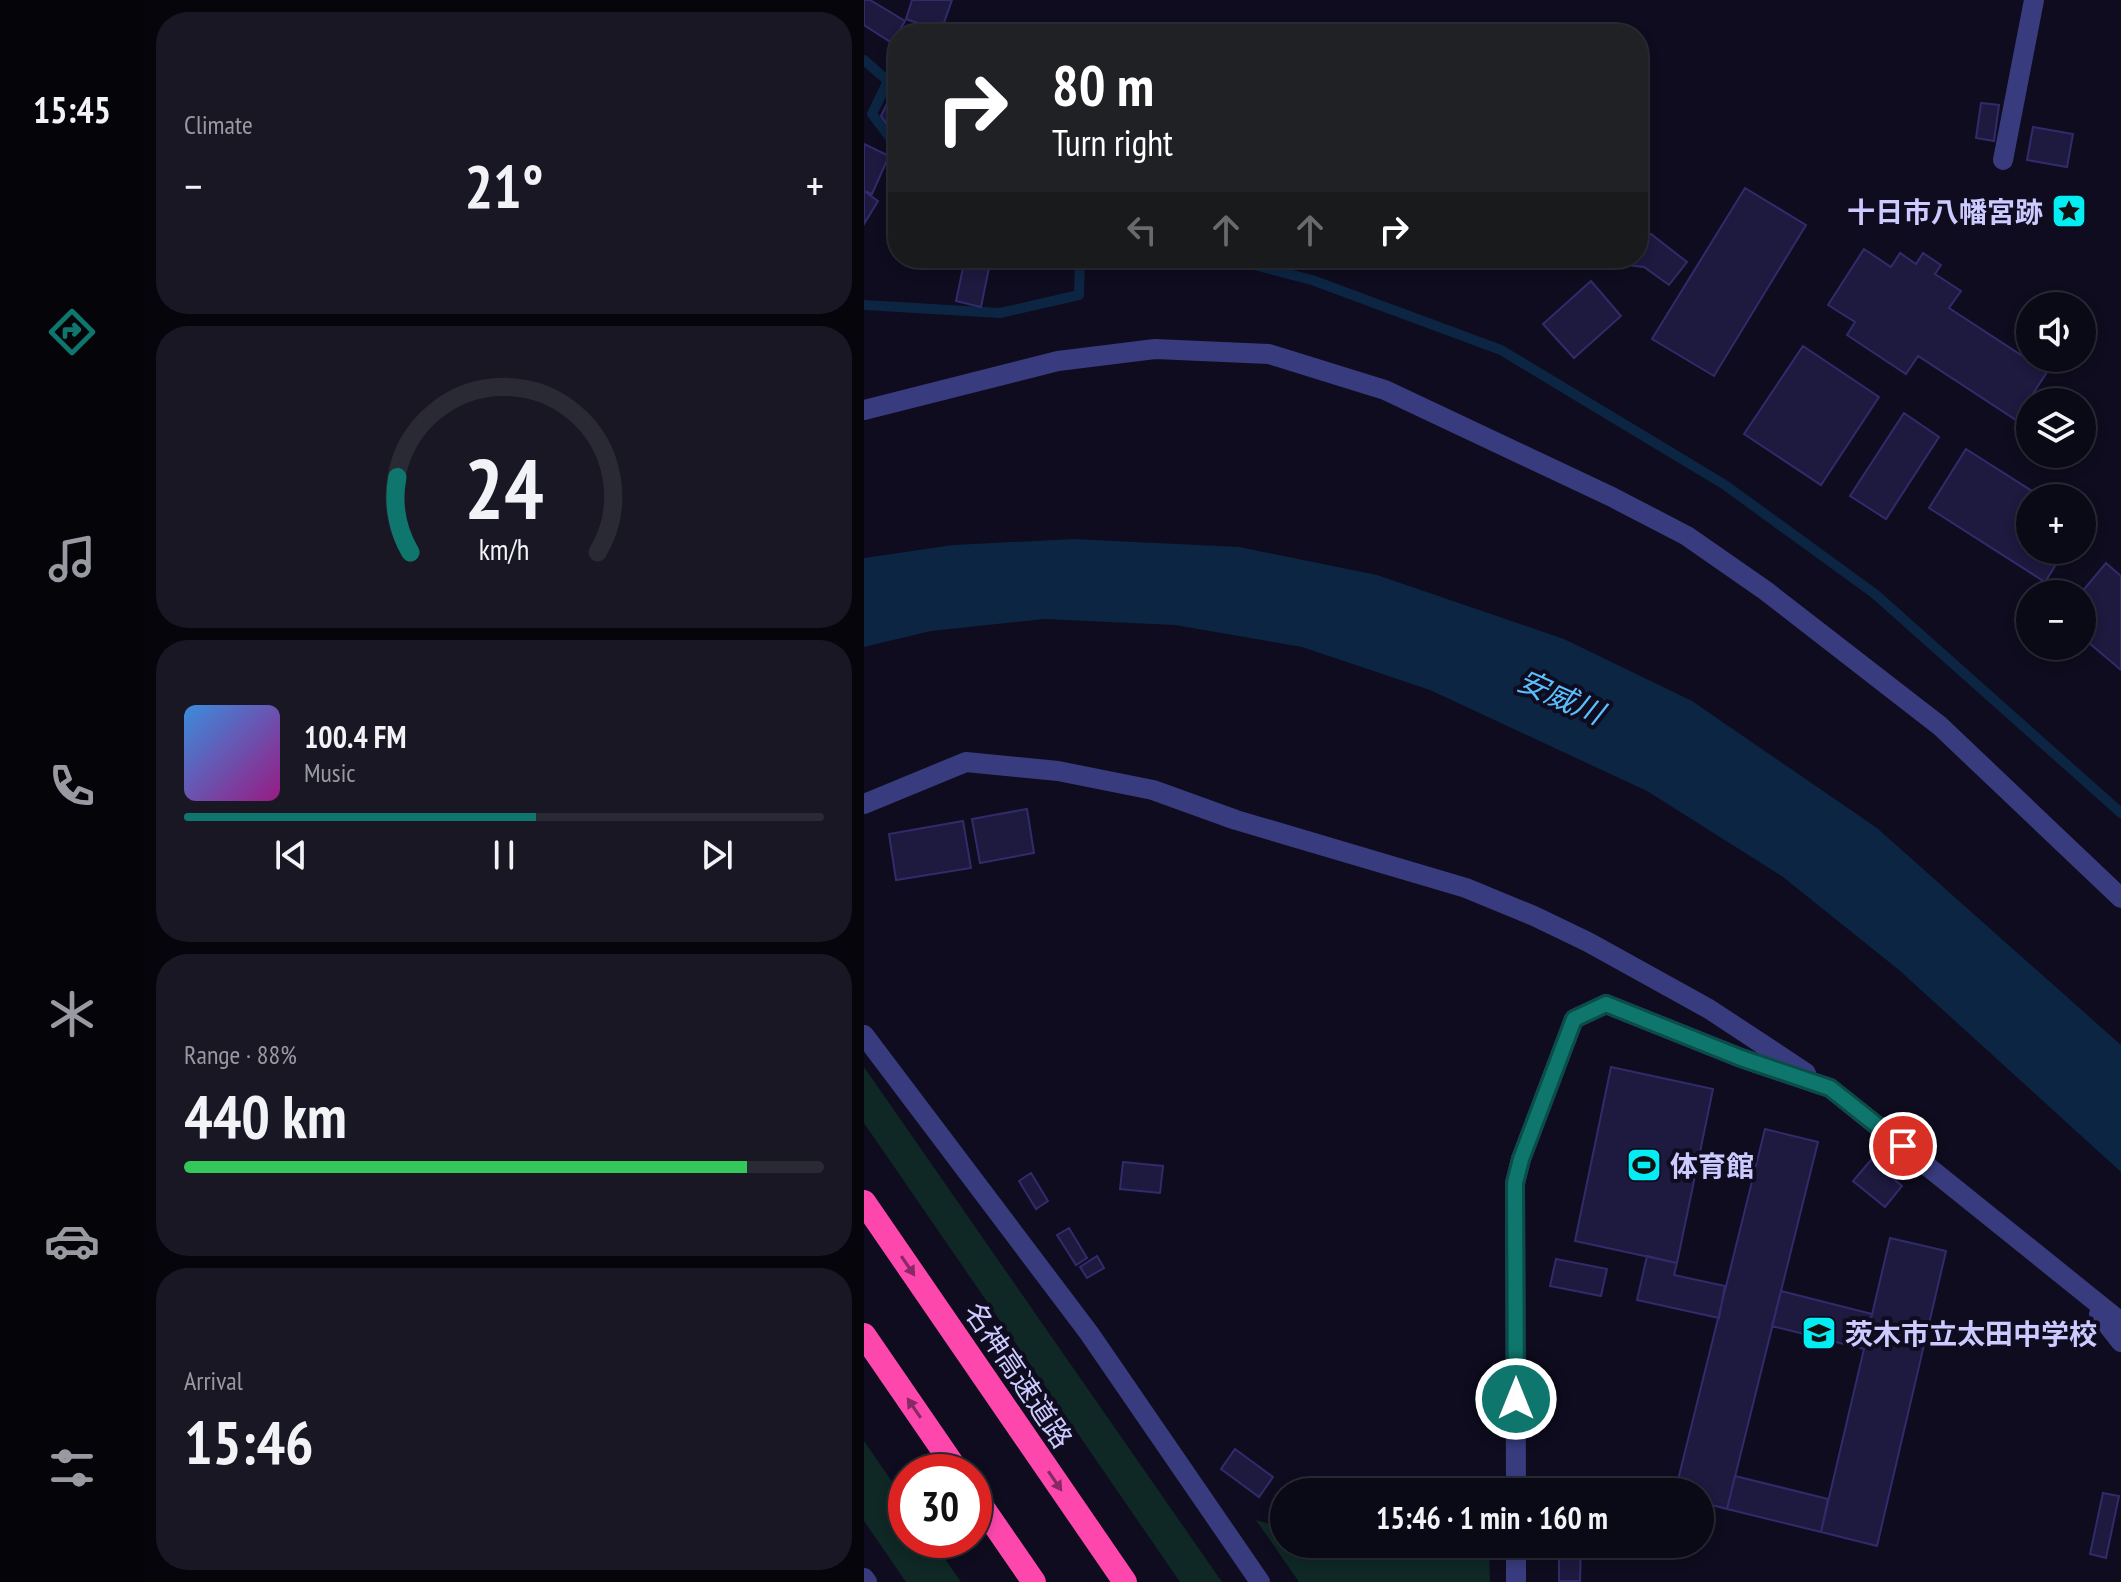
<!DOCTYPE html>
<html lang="en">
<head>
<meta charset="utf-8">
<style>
  :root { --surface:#0a0916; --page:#181723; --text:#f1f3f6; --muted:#999aa1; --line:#2a2a35; --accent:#0f766e }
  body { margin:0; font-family:"PT Sans Narrow","Noto Sans JP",sans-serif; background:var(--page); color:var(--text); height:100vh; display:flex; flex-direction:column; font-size:30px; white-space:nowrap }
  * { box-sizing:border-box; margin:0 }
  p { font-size:26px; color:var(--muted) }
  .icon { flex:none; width:44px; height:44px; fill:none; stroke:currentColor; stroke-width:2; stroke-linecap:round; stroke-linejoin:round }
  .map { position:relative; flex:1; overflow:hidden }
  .side { display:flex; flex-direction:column; gap:12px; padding:12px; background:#06050c; width:720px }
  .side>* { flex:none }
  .top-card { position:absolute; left:24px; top:24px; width:760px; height:244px; border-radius:32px; box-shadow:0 4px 12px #0003,0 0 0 2px var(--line); background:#202124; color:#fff; overflow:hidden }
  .fabs { position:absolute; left:1152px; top:292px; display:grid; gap:16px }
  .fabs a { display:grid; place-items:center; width:80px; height:80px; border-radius:50%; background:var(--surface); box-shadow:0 4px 12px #0003,0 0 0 2px var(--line); font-size:40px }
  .speed { position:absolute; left:24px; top:1454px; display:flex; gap:16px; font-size:40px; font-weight:700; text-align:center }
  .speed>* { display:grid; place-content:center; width:104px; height:104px; border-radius:50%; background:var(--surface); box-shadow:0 4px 12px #0003,0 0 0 2px var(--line); line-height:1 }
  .speed .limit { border:12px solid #d22; background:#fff; color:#111 }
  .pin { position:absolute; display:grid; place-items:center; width:68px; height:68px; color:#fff; margin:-34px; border:4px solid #fff; border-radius:50%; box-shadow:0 2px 8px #0007 }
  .me { position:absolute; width:88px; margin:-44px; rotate:0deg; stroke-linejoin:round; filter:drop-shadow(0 0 6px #0008) }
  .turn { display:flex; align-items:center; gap:28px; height:168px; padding:0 32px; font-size:36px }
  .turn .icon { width:104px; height:104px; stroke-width:2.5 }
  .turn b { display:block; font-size:56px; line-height:68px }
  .lanes { display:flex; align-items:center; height:76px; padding:0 32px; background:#0003; justify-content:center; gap:40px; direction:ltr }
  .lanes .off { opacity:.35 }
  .big { font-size:60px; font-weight:700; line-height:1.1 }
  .side .tile { flex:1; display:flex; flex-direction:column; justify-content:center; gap:12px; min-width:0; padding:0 28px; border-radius:32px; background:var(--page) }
  .side .dial { align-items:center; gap:0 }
  .dial svg { height:208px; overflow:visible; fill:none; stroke:var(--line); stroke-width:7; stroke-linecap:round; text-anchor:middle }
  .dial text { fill:var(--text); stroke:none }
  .song { display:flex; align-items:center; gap:24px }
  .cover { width:96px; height:96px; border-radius:12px; background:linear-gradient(135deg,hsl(210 70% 55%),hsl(310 70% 35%)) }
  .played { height:8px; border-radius:4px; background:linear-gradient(90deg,var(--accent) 55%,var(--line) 55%) }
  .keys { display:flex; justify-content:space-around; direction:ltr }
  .heat { display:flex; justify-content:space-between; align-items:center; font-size:44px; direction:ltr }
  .charge { height:12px; border-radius:6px; background:linear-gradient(90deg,#34c759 88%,var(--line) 0) }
  .trip { position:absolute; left:406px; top:1478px; width:444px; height:80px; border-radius:40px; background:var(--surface); box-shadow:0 4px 12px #0003,0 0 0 2px var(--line); font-weight:700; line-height:80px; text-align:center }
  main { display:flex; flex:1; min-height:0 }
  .menu { display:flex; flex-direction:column; width:144px; justify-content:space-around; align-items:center; background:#040409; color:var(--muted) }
  .menu .icon { width:56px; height:56px }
  .menu .active { color:var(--accent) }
  .menu b { font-size:36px; color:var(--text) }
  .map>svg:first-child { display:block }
</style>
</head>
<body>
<main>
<nav class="menu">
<b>15:45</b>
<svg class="icon active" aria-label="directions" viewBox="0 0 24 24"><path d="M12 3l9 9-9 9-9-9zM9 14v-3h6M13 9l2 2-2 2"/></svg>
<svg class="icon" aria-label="music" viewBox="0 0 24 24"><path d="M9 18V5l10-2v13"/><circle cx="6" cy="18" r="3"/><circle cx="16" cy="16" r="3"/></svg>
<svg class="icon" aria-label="phone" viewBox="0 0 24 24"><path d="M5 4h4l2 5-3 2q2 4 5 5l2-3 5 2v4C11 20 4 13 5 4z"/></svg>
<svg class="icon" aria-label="climate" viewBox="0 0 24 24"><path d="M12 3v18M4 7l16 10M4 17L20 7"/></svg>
<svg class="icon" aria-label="car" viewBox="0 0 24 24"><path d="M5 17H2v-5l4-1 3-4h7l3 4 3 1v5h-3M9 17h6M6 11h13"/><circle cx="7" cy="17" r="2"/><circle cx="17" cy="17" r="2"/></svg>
<svg class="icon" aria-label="filters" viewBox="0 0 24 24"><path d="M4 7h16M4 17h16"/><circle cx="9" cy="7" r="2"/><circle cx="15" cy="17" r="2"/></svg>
</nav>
<section class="side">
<div class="tile"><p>Climate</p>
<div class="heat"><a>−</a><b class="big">21°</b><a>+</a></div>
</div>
<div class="tile dial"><svg viewBox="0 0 100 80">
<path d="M14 69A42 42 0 1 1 86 69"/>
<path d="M14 69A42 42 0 0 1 9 40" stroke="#0f766e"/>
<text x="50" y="56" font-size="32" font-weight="700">24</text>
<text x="50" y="72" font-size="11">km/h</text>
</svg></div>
<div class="tile">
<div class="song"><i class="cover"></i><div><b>100.4 FM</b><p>Music</p></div></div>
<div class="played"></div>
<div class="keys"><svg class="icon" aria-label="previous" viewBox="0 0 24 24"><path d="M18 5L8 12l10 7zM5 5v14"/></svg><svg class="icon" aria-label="pause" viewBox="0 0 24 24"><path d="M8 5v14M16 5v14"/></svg><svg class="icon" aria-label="next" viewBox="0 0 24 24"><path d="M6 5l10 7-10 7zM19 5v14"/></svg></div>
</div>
<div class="tile"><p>Range · 88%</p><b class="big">440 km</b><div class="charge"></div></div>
<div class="tile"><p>Arrival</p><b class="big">15:46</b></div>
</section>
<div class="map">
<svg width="1257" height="1582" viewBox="0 0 1257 1582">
  <rect width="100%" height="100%" fill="#0e0c1e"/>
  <path fill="#0f2825" d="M0,1067L358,1582H316L0,1123Z
    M0,1441L42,1502V1540H68L97,1582H42L0,1521Z
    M392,1520L420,1528V1544H625L626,1582H435Z"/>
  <path fill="#0c2542" d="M210,539L375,547L513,575L700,639L828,701L1013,828L1257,1045V1172L1035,970L919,877L783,791L566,690L438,647L311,625L180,619L67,631L0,647V558L89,545Z"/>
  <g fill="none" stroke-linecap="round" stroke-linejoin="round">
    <path stroke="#0c2542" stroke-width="10" d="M0,60L24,81L8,114L34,148
      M363,258L448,280L637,350L861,485L1011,594L1257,813
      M0,305L136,313L215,295L216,258"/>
  </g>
  <path fill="#1d193f" stroke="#322b6b" stroke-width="2" d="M0,0H6L41,21L28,43L0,25Z
    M48,0H88L77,31L42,19Z
    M33,83L34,84V132L26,129L17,116Z
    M1117,103L1135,105L1130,141L1112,138Z
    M1169,127L1209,134L1203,167L1163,160Z
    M0,144L25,156L8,194L0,191Z
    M881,188L942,225L850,376L788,339Z
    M0,191L14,201L0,224Z
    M774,233L787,234L823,262L805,285L780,267L735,262L736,258H774Z
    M1000,249L1027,267L1036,253L1052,264L1059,253L1077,265L1071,274L1097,291L1085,308L1183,372L1152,420L1054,356L1042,374L983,335L991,322L964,305Z
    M101,258H127L117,307L92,301Z
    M727,281L757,316L710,358L679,324Z
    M939,346L1015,397L957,485L880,434Z
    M1040,413L1075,437L1022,519L986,496Z
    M1102,449L1179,498H1166V550H1201L1181,582L1065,508Z
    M1242,563L1257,576V670L1218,637L1216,594Z
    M163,809L170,853L116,863L108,819Z
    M99,821L107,868L32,880L25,834Z
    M747,1067L849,1089L813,1263L711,1241Z
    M901,1129L954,1142L863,1509L836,1502V1492H811Z
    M1007,1160L1038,1186L1021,1207L989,1181Z
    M259,1162L299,1166L296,1193L256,1189Z
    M167,1173L184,1201L172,1209L155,1181Z
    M205,1228L223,1258L212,1265L193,1235Z
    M1026,1238L1082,1251L1013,1546L957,1532Z
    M233,1256L240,1268L223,1278L216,1267Z
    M783,1256L813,1263L810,1275L861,1286L855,1318L773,1300Z
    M692,1259L743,1269L737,1296L686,1286Z
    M917,1291L1008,1314L1000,1349L908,1326Z
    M371,1449L409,1477L395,1497L357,1469Z
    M871,1476L964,1499L957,1532L863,1509Z
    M1239,1493L1255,1496L1242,1558L1226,1554Z
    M695,1544H717L716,1581H695Z"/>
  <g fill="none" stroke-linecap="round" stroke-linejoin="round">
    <path stroke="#383b7d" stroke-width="20" d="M1139,160L1170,0
      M0,410L194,361L291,349L405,354L521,390L748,497L823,536L902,591L1076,726L1257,898
      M0,804L102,762L194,771L289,790L372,820L602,888L670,916L724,942L845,1009L942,1073
      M0,1035L225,1333L396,1582
      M1235,1314L1257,1342
      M652,1492L651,1183L657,1159L710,1019L742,1004L877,1058L966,1088L1257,1322
      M652,1544V1582"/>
    <path stroke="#383b7d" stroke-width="20" d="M0,1578L3,1582"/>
    <path stroke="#fd47ad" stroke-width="24" d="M0,1202L261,1582
      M0,1335L94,1472
      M110,1495L170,1582"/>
  </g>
  <defs><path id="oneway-solid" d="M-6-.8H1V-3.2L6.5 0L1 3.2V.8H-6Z" transform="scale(2)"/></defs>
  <g fill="#862a66">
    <use href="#oneway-solid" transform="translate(44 1266) rotate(56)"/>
    <use href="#oneway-solid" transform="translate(50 1408) rotate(-124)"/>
    <use href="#oneway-solid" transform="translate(191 1481) rotate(56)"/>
  </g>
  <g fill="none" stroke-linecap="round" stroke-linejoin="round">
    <g stroke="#0a4d48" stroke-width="20">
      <path id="route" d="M652,1399L651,1183L657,1159L710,1019L742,1004L877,1058L966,1088L1039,1146"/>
    </g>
    <use href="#route" stroke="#0f766e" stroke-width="14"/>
  </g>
  <defs>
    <g id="sight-square" transform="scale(1.8)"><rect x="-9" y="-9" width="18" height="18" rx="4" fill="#03edf2" stroke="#0e0c1e"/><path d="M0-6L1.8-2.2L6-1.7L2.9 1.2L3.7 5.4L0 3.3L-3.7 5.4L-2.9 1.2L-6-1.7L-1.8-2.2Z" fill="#111"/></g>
    <g id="stadium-square" transform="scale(1.8)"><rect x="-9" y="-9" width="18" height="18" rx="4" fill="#03edf2" stroke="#0e0c1e"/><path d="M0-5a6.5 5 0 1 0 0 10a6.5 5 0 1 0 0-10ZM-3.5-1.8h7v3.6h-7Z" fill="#111"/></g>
    <g id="school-square" transform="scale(1.8)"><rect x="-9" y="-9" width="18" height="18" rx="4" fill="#03edf2" stroke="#0e0c1e"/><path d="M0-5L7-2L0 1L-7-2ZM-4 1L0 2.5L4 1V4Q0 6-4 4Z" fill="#111"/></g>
  </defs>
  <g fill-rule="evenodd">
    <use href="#sight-square" x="1205" y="211"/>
    <use href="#stadium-square" x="780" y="1165"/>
    <use href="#school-square" x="955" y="1333"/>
  </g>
  <g text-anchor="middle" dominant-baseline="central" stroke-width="8" stroke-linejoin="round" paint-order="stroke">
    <g font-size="28" font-weight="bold" fill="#cccafe" stroke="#0e0c1e" text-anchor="start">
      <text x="1179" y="211" text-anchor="end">十日市八幡宮跡</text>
      <text x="806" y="1165">体育館</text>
      <text x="981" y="1333">茨木市立太田中学校</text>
    </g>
    <g font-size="28" fill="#cccafe" stroke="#0e0c1e">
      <text transform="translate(155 1375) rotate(56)">名神高速道路</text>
    </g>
    <g font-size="30" font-style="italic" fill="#5abffd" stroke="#0e0c1e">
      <text transform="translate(697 696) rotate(24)">安威川</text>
    </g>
  </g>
</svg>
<div class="fabs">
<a><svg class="icon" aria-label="sound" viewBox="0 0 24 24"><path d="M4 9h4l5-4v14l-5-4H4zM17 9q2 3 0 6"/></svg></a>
<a><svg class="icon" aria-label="layers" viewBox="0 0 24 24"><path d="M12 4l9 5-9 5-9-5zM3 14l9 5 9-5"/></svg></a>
<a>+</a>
<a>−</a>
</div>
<div class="speed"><div class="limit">30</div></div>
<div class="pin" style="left:1039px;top:1146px;background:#d93025"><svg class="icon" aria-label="arrive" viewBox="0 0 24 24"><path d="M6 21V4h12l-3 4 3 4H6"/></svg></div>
<svg class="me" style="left:652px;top:1399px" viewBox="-20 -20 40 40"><circle r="17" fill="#0f766e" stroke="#fff" stroke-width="3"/><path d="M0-11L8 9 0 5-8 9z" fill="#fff"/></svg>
<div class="trip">15:46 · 1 min · 160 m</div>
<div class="top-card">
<div class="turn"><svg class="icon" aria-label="right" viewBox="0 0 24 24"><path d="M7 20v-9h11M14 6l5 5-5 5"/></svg><div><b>80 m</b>Turn right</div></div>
<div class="lanes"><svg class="icon off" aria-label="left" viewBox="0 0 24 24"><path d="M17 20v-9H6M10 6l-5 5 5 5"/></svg><svg class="icon off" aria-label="ahead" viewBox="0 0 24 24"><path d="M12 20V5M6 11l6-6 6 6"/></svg><svg class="icon off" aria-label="ahead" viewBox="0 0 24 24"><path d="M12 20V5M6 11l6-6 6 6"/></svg><svg class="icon" aria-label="right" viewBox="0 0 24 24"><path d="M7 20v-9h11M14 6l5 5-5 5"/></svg></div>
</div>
</div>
</main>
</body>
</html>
